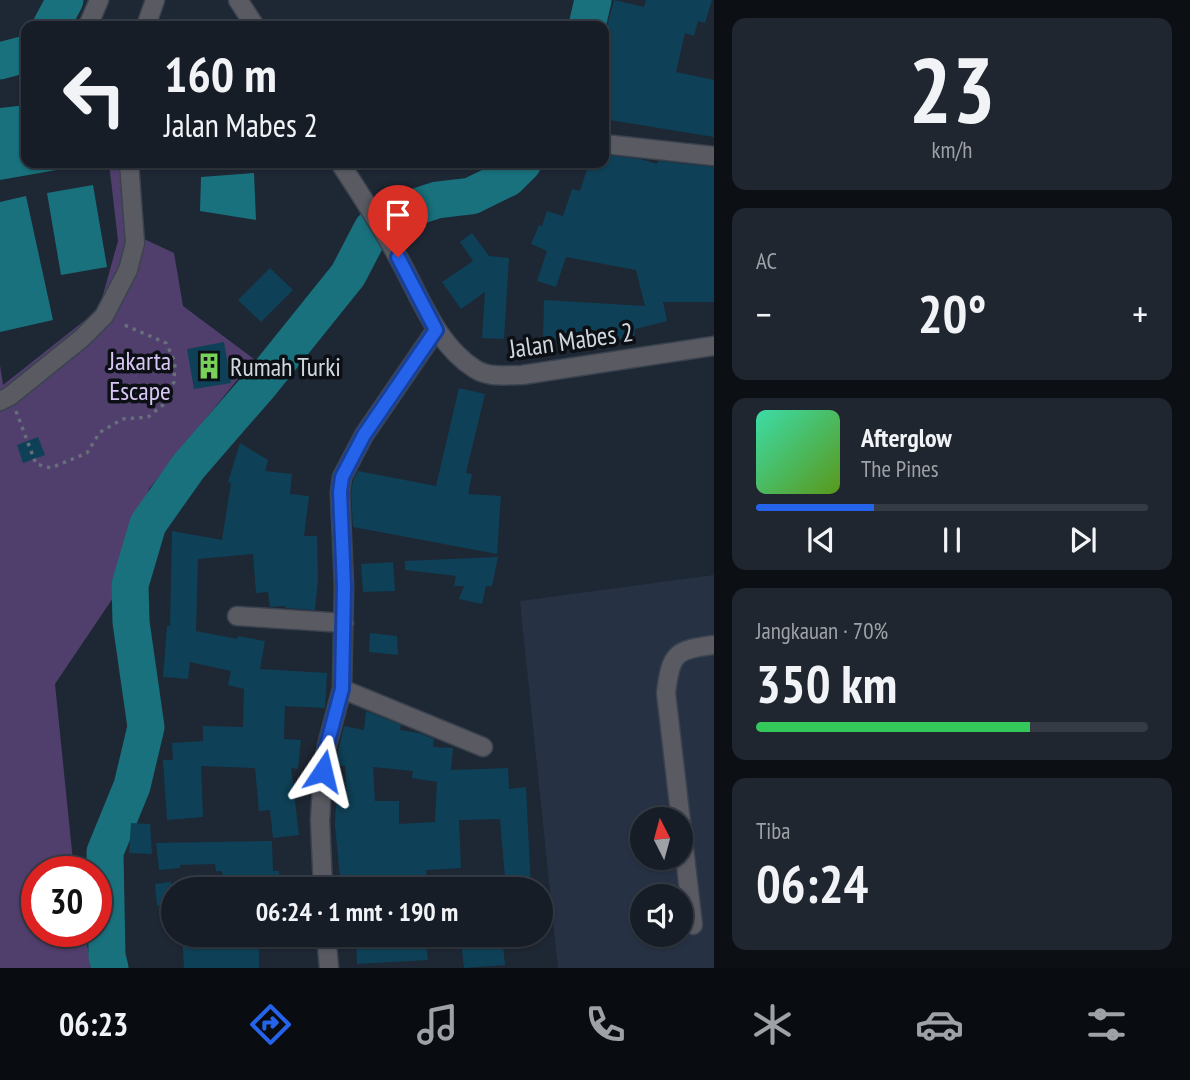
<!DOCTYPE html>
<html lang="id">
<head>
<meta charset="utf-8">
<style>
  :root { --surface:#161d27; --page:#1f262f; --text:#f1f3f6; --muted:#9ea2a7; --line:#353b44; --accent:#2563eb }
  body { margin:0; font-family:"PT Sans Narrow",sans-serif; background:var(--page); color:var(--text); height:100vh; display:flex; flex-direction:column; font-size:26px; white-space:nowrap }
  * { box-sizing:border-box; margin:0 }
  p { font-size:23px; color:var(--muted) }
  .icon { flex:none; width:38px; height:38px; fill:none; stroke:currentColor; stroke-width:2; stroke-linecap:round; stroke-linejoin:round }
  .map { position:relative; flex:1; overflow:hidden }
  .side { display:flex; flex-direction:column; gap:18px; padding:18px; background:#0c1015; width:476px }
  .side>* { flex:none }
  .top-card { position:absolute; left:21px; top:21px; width:588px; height:147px; border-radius:14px; box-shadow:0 2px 5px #0004,0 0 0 2px var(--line); background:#161d27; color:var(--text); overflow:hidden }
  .needle { width:46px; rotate:354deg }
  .fabs { position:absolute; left:630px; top:807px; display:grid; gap:14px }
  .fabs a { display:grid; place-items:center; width:63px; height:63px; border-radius:50%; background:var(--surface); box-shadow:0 2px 5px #0004,0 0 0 2px var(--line); font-size:35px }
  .speed { position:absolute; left:21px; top:856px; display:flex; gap:14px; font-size:35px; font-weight:700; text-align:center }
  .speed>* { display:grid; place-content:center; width:91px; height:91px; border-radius:50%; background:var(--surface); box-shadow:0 2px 5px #0004,0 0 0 2px var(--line); line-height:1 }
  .speed .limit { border:10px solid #d22; background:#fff; color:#111 }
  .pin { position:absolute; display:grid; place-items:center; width:60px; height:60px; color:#fff; margin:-72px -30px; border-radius:50% 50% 50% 0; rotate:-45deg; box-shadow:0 0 7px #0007 }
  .pin .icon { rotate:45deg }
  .me { position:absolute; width:77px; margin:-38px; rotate:10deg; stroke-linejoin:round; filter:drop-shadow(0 0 5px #0008) }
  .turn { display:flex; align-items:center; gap:24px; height:147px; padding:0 28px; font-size:32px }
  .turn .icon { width:91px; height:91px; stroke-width:2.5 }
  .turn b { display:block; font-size:49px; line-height:60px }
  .big { font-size:52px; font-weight:600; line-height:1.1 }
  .side .tile { flex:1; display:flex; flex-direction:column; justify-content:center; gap:10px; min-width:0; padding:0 24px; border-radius:14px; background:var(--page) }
  .side .dial { align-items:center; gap:0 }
  .dial b { font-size:91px; line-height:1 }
  .song { display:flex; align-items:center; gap:21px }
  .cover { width:84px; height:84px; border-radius:10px; background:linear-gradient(135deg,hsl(160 70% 55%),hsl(90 70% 35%)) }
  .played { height:7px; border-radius:4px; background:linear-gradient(90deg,var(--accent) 30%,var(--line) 30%) }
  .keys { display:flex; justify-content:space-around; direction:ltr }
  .heat { display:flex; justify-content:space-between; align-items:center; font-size:38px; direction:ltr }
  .charge { height:10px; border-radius:5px; background:linear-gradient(90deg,#34c759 70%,var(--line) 0) }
  .trip { position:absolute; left:161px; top:877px; width:392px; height:70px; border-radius:35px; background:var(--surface); box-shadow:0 2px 5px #0004,0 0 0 2px var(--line); font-weight:600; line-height:70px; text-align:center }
  .dock { display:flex; height:112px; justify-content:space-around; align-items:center; background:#090c10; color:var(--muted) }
  .dock .icon { width:49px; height:49px }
  .dock .current { color:var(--accent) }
  .dock b { font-size:32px; color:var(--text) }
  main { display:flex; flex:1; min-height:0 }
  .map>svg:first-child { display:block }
</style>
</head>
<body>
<main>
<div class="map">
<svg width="714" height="968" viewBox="0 0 714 968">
  <rect width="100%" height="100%" fill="#1e2734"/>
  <path fill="#263243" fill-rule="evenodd" d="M714,575V968H558L520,601ZM642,819H681V858H642ZM642,896H681V934H642Z"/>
  <path fill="#503e6c" d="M109,163H139L142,238L174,253L183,306L254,359L149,489L123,583L55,684L74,871L37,872V931H85L91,968H0V365L3,385L99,309L118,241Z"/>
  <path fill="#18717c" d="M26,105V163H67L68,168L0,180V108Z
    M254,173L256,220L200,211L201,177Z
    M93,185L107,267L61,275L47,193Z
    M26,196L53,320L0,332V202Z"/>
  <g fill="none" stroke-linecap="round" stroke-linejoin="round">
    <path stroke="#18717c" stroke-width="37" d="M51,26L65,0
      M587,26L593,0
      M0,61L26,54
      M397,213L437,200L471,196L508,178L523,163
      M110,968L107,956L105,852L132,786L146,727L131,622L130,585L148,524L189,466L262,382L348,275L372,229"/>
  </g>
  <path fill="#0e4157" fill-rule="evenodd" d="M614,0L644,7L646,0H712L705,23L698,21L694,36L685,33L676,72L714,80V137L604,119V37Z
    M604,155L640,159L657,164L658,161L714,167V302H663L667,321L635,329L634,341L583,337V340L543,338L544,300L645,306L636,270L566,257L556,287L537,281L547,251L531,244L539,225L542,226L547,211L563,216L572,189L580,191L589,163H604Z
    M472,233L489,256L509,258L504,339L482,338L485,292L461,309L442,282L473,261L460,242Z
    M270,268L293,290L261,322L238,300Z
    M224,342L231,383L194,389L187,349Z
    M459,388L485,394L466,473L472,474L468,494L501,496L497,554L353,527L351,493L353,480L358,471L436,486Z
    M38,437L45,455L23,463L17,445Z
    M240,443L268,460L265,471L292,474L290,494L309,496L304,536H317L318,580L315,610L285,608V606L270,607L268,592L256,593L253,554L198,559L196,631L237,639L238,636L265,641L260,669L327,673L325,708L285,706L284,739L301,740L298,769L291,768L299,835L273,838L270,810L259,811L255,768L201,766L203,817L167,820L163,760H173L172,743L203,741V726L243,727L244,689L228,685L231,671L190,662L188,679L163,677L167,626H170L172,531L222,540L231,483L228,482Z
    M498,557L492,586H486L482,604L459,599L464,586H454L456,576L405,570V561Z
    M393,562L395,591L363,592L361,564Z
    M370,633L397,636L398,655L369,652Z
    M366,711L401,725L400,730L419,733L434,739L433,747L453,748L451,770L508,768L509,789L526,787L531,889H506L500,819L459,820L461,868L426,870L428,889H383L382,875L340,878L335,825L336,800H347L345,766L335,765L344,726L364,730ZM373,767L413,771L412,778L437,782L435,822L399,824V801H375Z
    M131,823L150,824L152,854L129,853Z
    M272,841L273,871H279L280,889H224L222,871H216L215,864L180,865V868L159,870L156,843Z
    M171,882L173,904L157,906L155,884Z
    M182,934H198L200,949L259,947V968H184Z
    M407,934H425L428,960L357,964L356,938Z
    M502,934L505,965L464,968L461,942L485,940V936Z"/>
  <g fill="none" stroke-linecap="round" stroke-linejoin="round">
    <g stroke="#3b434f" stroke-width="21">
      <path id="minor" d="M238,0L255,26
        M88,26L99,0
        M146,26L155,0
        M604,144L714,156
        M340,163C361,195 381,226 399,259C421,298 436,344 475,369C489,378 506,375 522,375L714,346
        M0,401L10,396L82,338L104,316L128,270L135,243L129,163
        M237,616L344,623
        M342,689L483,747
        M323,889L320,820L323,771L327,745L342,689L344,586L340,492L342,477L364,435L436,330
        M693,925L666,693C671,653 675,650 714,645
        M326,934L329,968"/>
    </g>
    <path stroke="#666e79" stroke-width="3.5" stroke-dasharray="3.5 5" stroke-linecap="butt" d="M16,411L36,464L51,468L87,453L100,432L123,419L148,417L163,405L174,382L175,362L166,343L122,324"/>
    <use href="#minor" stroke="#5a5b62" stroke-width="18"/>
  </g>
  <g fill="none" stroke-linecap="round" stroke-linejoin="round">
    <g stroke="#184099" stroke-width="18">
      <path id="route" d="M323,771L327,745L342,689L344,586L340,492L342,477L364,435L436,330L398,257"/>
    </g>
    <use href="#route" stroke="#2563eb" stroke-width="12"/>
  </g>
  <defs>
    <g id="building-bare" transform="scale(2.1)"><path d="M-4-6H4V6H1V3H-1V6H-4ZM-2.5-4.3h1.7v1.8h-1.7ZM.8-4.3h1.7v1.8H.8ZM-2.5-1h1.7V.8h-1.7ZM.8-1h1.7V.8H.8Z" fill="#78d158" stroke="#0c1015" stroke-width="2.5" paint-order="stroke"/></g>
  </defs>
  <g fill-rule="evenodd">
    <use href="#building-bare" x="209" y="366"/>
  </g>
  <g text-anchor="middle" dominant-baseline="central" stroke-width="7" stroke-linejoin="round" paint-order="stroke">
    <g font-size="26" fill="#d1d7df" stroke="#0c1015">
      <text transform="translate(571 340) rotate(-8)">Jalan Mabes 2</text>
    </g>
    <g font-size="26" fill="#d8c7f5" stroke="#0c1015">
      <text x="140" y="360">Jakarta<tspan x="140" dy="30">Escape</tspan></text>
    </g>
    <g font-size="26" fill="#d1d7df" stroke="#0c1015" text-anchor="start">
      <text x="230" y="366">Rumah Turki</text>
    </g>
  </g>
</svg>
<div class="fabs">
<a><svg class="needle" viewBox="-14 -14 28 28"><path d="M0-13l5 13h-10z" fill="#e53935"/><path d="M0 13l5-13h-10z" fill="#9ea2a7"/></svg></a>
<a><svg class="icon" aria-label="sound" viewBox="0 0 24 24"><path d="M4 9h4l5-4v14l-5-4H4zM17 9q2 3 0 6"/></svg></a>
</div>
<div class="speed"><div class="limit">30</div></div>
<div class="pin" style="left:398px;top:257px;background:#d93025"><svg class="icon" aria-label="arrive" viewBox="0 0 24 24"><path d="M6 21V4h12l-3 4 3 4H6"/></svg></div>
<svg class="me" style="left:323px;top:771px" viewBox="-20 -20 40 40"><path d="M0-17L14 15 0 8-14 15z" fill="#2563eb" stroke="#fff" stroke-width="4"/></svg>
<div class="trip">06:24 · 1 mnt · 190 m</div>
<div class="top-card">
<div class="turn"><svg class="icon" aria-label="left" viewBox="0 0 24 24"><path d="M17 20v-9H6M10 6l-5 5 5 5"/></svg><div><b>160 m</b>Jalan Mabes 2</div></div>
</div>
</div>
<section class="side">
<div class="tile dial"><b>23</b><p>km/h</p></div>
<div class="tile"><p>AC</p>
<div class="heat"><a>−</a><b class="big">20°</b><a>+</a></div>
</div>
<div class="tile">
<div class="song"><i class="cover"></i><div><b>Afterglow</b><p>The Pines</p></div></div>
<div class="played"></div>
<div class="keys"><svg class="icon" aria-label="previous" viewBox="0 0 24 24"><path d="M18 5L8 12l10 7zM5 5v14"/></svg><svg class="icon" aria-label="pause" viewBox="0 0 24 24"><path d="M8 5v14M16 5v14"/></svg><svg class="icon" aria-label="next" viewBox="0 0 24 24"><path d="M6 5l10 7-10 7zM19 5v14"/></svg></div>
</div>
<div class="tile"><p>Jangkauan · 70%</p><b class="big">350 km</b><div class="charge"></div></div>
<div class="tile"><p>Tiba</p><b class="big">06:24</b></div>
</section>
</main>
<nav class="dock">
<b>06:23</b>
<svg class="icon current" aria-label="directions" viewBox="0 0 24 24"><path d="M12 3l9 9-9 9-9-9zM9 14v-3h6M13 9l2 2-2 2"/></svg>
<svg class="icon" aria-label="music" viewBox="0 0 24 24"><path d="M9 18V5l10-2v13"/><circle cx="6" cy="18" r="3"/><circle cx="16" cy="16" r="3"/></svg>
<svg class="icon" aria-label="phone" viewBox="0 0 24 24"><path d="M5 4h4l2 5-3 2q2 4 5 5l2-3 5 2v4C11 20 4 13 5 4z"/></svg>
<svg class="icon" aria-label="climate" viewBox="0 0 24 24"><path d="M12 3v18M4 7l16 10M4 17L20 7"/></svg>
<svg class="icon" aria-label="car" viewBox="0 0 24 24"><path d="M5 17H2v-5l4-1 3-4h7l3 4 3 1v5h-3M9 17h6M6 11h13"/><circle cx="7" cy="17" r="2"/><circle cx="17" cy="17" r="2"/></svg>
<svg class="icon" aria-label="filters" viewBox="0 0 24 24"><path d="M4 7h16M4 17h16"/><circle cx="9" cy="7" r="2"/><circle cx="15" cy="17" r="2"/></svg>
</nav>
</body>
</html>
